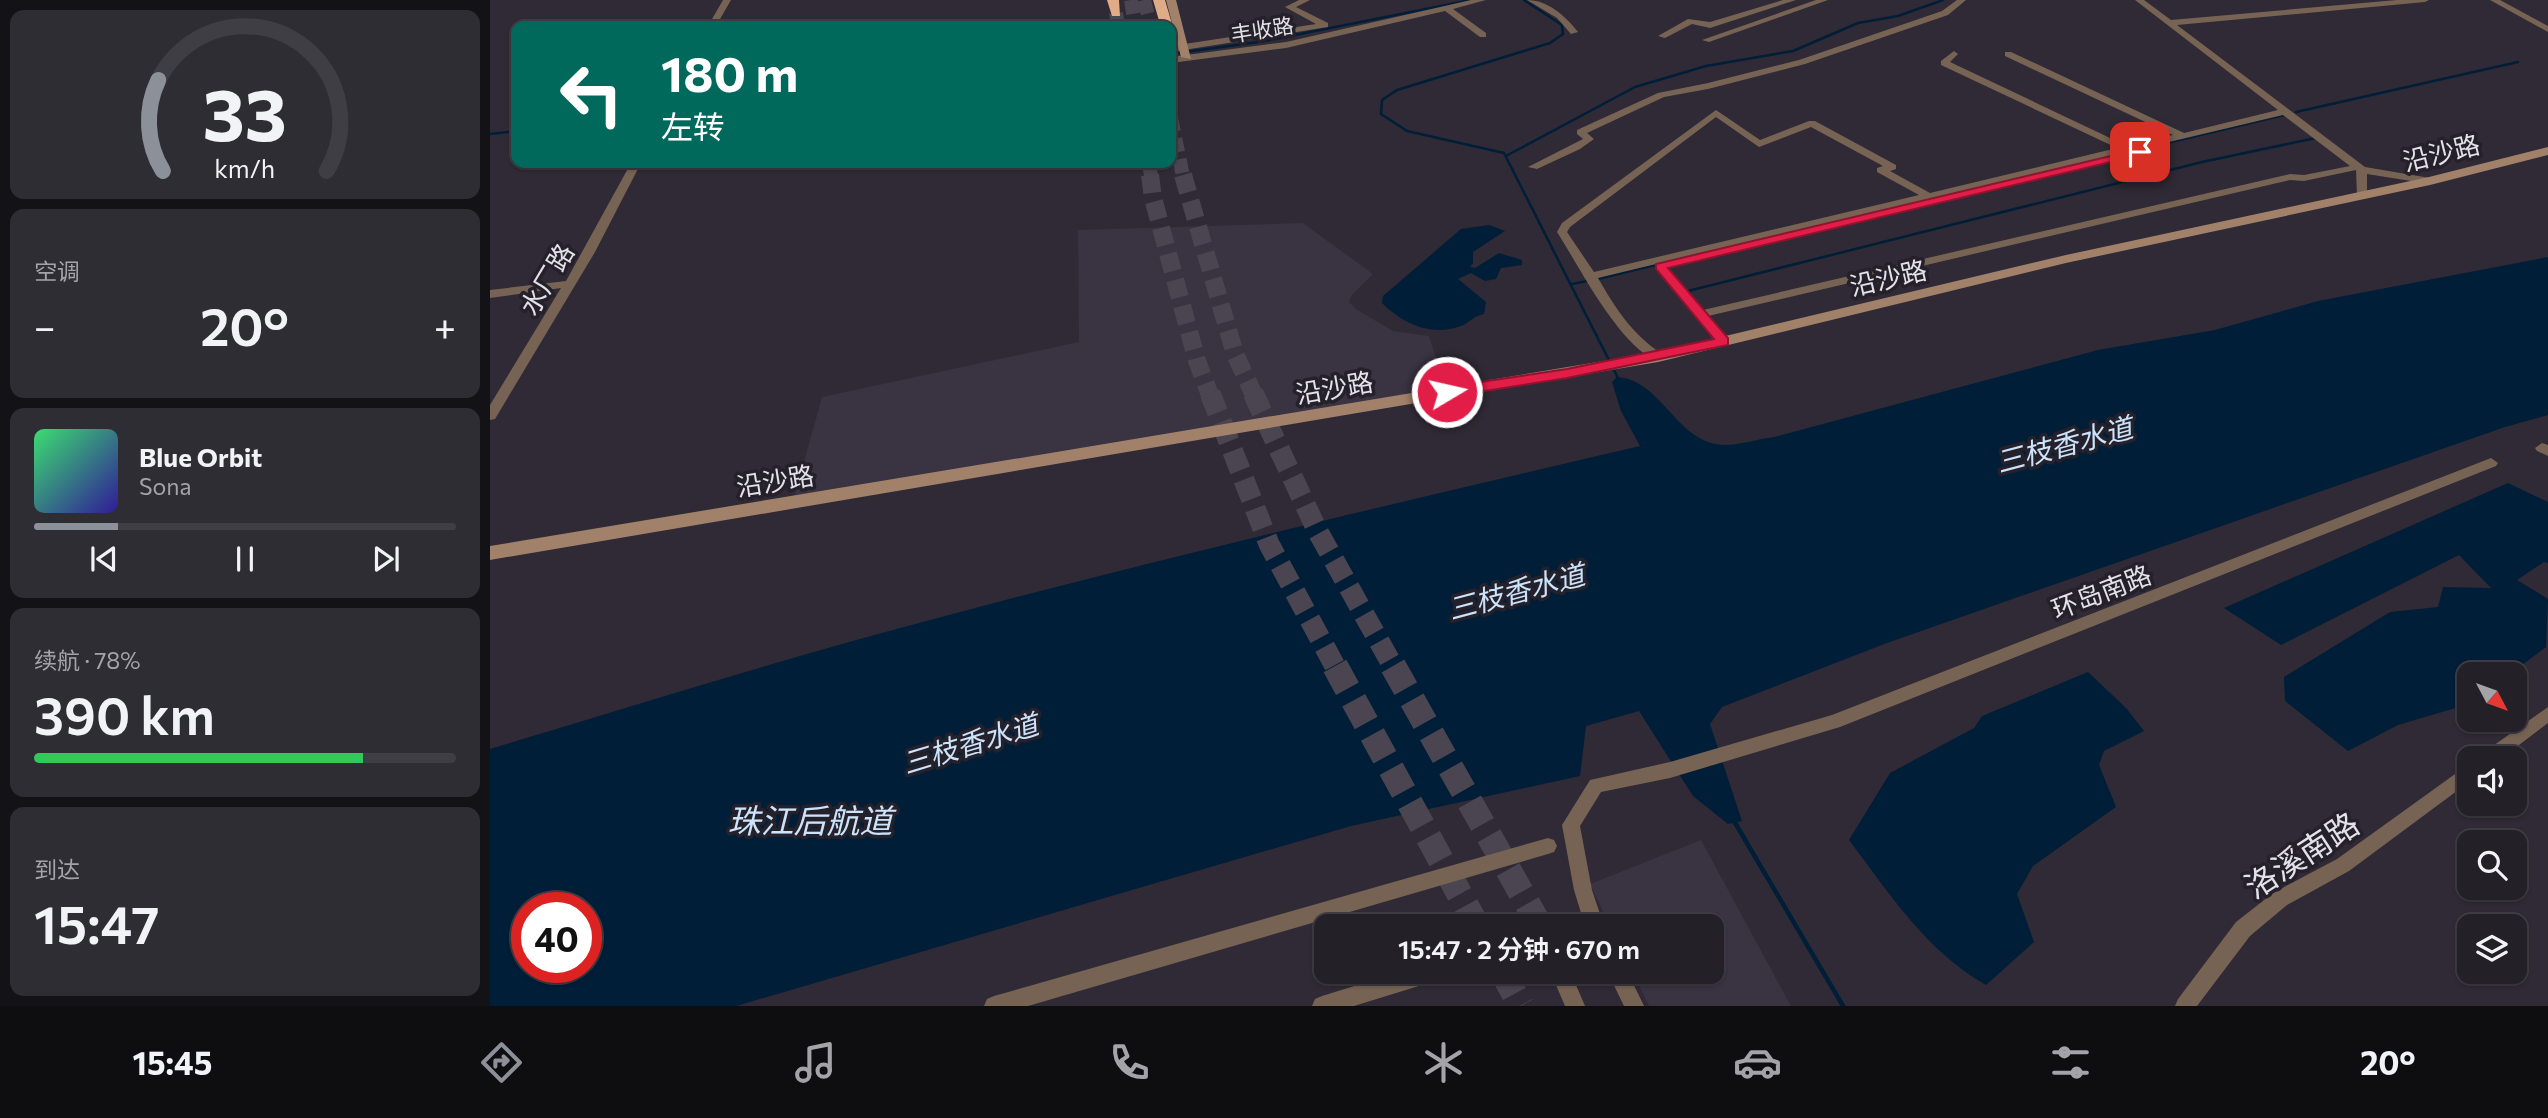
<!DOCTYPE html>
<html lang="zh">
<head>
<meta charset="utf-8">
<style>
  :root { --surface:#232028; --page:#2f2d34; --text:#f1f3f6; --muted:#a3a3a8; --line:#403e45; --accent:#8c9099 }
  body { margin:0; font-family:Commissioner,"Noto Sans SC",sans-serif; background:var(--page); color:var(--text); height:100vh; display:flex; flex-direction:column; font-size:26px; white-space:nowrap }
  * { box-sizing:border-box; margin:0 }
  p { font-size:23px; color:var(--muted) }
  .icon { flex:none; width:38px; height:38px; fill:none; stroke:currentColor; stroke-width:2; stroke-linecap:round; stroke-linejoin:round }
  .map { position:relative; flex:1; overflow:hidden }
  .details { display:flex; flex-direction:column; gap:10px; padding:10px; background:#131216; width:490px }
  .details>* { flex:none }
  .top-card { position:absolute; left:21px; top:21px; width:665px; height:147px; border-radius:14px; box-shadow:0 2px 5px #0004,0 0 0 2px var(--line); background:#00695c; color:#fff; overflow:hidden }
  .needle { width:46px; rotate:131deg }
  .controls { position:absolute; left:1967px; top:662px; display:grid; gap:14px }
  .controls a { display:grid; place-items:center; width:70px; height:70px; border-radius:14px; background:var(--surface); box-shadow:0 2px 5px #0004,0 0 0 2px var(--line); font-size:35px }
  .speed { position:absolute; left:21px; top:892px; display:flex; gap:14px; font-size:35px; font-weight:700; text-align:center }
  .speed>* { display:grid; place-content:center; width:91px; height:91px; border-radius:50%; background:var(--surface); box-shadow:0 2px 5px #0004,0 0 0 2px var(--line); line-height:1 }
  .speed .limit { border:10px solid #d22; background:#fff; color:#111 }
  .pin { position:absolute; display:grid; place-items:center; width:60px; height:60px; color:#fff; margin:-30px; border-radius:14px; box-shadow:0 4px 10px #0006 }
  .me { position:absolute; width:77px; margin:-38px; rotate:81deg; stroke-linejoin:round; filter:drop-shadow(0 0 5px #0008) }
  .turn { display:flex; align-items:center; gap:24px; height:147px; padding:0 35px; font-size:32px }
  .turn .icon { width:91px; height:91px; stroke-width:2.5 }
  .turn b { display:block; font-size:49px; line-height:60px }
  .big { font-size:52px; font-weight:600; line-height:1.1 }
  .details .widget { flex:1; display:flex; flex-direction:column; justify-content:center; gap:10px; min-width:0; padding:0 24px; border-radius:14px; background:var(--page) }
  .details .dial { align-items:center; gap:0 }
  .dial svg { height:182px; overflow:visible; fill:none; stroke:var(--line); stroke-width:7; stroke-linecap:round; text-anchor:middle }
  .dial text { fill:var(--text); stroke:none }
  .song { display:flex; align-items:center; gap:21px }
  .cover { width:84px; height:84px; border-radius:10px; background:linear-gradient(135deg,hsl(140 70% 55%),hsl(250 70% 35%)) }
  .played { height:7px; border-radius:4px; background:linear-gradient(90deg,var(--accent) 20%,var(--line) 20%) }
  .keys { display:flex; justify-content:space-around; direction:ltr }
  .heat { display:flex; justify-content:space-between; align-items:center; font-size:38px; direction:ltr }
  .charge { height:10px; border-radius:5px; background:linear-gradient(90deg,#34c759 78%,var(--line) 0) }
  .trip { position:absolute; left:824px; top:914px; width:410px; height:70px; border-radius:14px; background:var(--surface); box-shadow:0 2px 5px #0004,0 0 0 2px var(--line); font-weight:600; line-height:70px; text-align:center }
  .tab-bar { display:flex; height:112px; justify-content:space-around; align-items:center; background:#0e0d10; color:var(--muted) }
  .tab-bar .icon { width:49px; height:49px }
  .tab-bar .selected { color:var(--accent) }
  .tab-bar b { font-size:32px; color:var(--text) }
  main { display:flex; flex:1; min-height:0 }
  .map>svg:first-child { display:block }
</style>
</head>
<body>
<main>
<section class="details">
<div class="widget dial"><svg viewBox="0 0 100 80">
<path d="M14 69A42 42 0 1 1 86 69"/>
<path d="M14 69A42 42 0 0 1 12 29" stroke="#8c9099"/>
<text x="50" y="56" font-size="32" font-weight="700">33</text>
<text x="50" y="72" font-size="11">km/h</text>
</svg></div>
<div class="widget"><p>空调</p>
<div class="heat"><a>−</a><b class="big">20°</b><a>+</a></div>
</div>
<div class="widget">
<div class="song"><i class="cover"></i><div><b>Blue Orbit</b><p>Sona</p></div></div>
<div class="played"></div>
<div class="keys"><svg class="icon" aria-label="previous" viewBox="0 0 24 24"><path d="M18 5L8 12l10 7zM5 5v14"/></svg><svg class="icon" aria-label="pause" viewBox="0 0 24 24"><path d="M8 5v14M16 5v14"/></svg><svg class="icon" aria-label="next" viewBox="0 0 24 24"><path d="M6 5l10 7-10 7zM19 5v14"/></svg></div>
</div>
<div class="widget"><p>续航 · 78%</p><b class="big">390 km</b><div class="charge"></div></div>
<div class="widget"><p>到达</p><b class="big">15:47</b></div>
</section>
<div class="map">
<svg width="2058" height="1006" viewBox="0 0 2058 1006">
  <rect width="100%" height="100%" fill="#2f2a35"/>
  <path fill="#393342" d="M813,223L883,274L862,295L859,302L866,309L903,331L939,336L957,392L303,501L332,397L589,342L588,230Z
    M1211,840L1301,1006H1159L1142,971H1222V926H1120L1100,884Z"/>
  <path fill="#001e38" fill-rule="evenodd" d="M999,225L1015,231L983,252V263L980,267L985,268L1009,253L1032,260V265L1011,268L1006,279L995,281L981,273L968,279L996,302L994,314C983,316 979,323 971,326C942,337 913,324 892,303L893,296L971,229Z
    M2058,257V415L2015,427L1397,643L1232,707L1220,724L1252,821L1238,824L1203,796L1149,711L1096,726L1090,776L861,826L246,1006H0V749C153,703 305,655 459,615C688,554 919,500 1150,446L1131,411L1122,382L1127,377C1173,380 1186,444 1235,445C1250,445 1268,439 1284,437L1608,350L1725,330L1828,301ZM37,908H96V968H37Z
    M2018,483L2058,502V563L2054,562L2027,580L2058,599L2056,647L2020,674H1979V704L1908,725L1858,751L1795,701L1794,677L1900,612L1948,607L1953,587L2001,588L1969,555L1791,645L1734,608Z
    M1598,672L1636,708L1654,731L1614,751L1609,765L1626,807L1543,866L1527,894L1544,942L1496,985C1436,951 1400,894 1359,840L1400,773L1484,728L1492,716Z"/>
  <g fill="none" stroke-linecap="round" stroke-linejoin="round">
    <path stroke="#001e38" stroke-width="2.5" d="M1034,0L1072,25L1073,34L1060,43L907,90L892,100L891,114L917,131L1014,153L1129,380
      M681,54L775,41L981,0
      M1806,112L2028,62
      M0,134L26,131
      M1016,156L1145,87L1216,66L1303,51L1368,23L1408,16L1453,0
      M1184,261L1794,115
      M1108,279L1169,264
      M1082,284L1097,281
      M1194,292L1712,162L1826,138"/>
    <path stroke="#001e38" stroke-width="4.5" d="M1244,821L1353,1006"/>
    <path stroke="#4a4550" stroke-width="14" stroke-dasharray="14 7" stroke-linecap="butt" d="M641,0L645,26
      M654,0L661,26
      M626,13L628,26
      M681,47V88
      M681,118L693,176
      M659,163L661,176"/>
    <path stroke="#4a4550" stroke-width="18" stroke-dasharray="18 9" stroke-linecap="butt" d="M660,175L663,198L707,361L720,395
      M693,175L745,354L764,395"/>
    <path stroke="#4a4550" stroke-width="21" stroke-dasharray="21 10" stroke-linecap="butt" d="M720,393L779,544L846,668
      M763,393L827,530L904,668"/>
    <path stroke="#4a4550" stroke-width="26" stroke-dasharray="26 13" stroke-linecap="butt" d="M845,666L987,926
      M903,666L1050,926
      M1012,971L1031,1006"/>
    <path fill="#776354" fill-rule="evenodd" d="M233,0H241L226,26H218Z
      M809,0H820L806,7L838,23V27L681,52V46L826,24L795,7Z
      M981,0H996L963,9L996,33V37H990L955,11L796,48L681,63V57L796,42Z
      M1037,0C1058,0 1075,16 1088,32L1081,34L1067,18Z
      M1293,0H1306L1220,28L1202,24L1175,38L1168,36L1198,19L1220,22Z
      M1326,0H1338L1219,42L1212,40Z
      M1467,0H1476L1458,15L1315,64L1218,89L1174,97L1097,133L1104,139L1090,149L1047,169L1038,167L1093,139L1087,134V130L1168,93L1218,83L1309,60L1452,11Z
      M1645,0H1654L1681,20L1907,0H1939L1935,2L1687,25L1875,167L1940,178L1945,181L1940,184L1877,174V195L1872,198L1867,195L1866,170L1814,181L1800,180L1218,316L1239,341L1233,345L1229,344L1166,268V264L1108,278C1125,308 1143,335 1172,354L1174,357L1172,360L1168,361C1130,348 1089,266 1067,232L1072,223L1226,110L1270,140L1319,121H1325L1406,165V169L1400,171L1440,193L1627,148L1451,65V61L1464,51L1468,54L1460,62L1637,146L1683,135L1515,56V52H1521L1694,133L1788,110ZM1793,115L1860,166L1814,175L1800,174L1213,310L1178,268L1192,263L1186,260L1178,261ZM1226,117L1269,147L1321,127L1393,166L1387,168V172L1429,195L1104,272L1077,232L1080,227Z
      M2000,0H2010L2058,26V32Z
      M141,163H151L105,252L5,419L0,420V405L71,288L0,298V290L76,281Z
      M2052,443L2058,445V456L2047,451L2045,448Z
      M2001,458L2008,463L2006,466L1350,727L1180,778L1111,792L1090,826L1102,890L1114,926H1095L1084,890L1072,825L1100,780L1180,762L1342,715Z
      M2058,707V723L2012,758H1991L1993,753Z
      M1979,764V782L1859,871L1797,905L1760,936L1707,1006H1685L1688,999L1746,922L1783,893L1847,859Z
      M1058,838L1064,840L1067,846L1064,852L1058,854L538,1006H494L497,999L504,996Z
      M913,971H955L952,978L945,981L864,1006H822L825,999L832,996Z
      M1060,971H1080L1095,1006H1075Z
      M1117,971H1137L1154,1006H1134Z"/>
    <path fill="#a18169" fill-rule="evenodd" d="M676,0H686L701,59L691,57Z
      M2058,147V155L1940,185L1576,263L1168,362L0,560V546L1168,352L1576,255L1939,177Z"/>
    <path fill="#dfac87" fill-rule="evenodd" d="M617,0H629L630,16H622Z
      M663,0H675L682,24L681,26L670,24Z"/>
  </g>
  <path fill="#e11d48" stroke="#92132f" stroke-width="2" d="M1650,149L1656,152L1654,154L1178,268L1238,338V345L1077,378L957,397L950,392L957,387L1077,369L1224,339L1166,269V264Z"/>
  <g text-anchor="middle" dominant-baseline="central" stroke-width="7" stroke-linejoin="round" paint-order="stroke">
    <g font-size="21" fill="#e4e1e8" stroke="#25212b">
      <text transform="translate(772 29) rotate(-9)">丰收路</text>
    </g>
    <g font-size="26" fill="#e4e1e8" stroke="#25212b">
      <text transform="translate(1951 152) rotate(-14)">沿沙路</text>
      <text transform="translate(1398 277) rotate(-13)">沿沙路</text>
      <text transform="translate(56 279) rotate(-59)">水厂路</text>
      <text transform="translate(844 387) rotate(-10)">沿沙路</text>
      <text transform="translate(285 480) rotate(-9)">沿沙路</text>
      <text transform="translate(1611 591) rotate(-21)">环岛南路</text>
    </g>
    <g font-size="28" font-style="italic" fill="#cbe4fc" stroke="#25212b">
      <text transform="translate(1574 444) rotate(-15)">三枝香水道</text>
      <text transform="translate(1026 591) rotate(-15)">三枝香水道</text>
      <text transform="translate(480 743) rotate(-17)">三枝香水道</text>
    </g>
    <g font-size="32" fill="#e4e1e8" stroke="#25212b">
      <text transform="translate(1811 854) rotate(-33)">洛溪南路</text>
    </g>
    <g font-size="33" font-style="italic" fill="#cbe4fc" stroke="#25212b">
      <text x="320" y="819">珠江后航道</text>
    </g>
  </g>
</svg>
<div class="controls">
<a><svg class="needle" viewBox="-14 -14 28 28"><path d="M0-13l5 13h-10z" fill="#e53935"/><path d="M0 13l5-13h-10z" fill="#a3a3a8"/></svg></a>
<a><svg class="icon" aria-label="sound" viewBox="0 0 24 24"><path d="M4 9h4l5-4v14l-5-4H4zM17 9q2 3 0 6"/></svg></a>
<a><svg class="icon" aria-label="search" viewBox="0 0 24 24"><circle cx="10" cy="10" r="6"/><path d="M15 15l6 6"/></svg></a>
<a><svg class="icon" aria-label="layers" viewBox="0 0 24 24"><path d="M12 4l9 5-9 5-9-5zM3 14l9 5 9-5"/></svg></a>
</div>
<div class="speed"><div class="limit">40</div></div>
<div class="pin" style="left:1650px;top:152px;background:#d93025"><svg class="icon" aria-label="arrive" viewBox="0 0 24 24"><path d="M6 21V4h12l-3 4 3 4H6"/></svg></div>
<svg class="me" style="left:957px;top:392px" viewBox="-20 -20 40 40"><circle r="17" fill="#e11d48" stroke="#fff" stroke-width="3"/><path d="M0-11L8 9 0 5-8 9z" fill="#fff"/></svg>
<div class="trip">15:47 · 2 分钟 · 670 m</div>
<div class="top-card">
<div class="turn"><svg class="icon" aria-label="left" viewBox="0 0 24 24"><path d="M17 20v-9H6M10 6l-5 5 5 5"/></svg><div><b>180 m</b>左转</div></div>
</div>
</div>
</main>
<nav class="tab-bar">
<b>15:45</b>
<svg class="icon selected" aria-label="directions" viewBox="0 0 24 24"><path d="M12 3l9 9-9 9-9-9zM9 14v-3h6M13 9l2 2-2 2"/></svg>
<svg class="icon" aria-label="music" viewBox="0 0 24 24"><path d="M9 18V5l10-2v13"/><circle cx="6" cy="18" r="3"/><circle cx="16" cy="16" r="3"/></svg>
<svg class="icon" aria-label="phone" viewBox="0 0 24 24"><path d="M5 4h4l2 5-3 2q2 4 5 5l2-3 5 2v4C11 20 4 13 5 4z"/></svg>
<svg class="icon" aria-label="climate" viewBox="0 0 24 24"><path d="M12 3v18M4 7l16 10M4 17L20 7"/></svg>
<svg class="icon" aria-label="car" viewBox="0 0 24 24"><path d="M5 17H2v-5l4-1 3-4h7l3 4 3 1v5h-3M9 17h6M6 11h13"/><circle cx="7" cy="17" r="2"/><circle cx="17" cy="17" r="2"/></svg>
<svg class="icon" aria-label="filters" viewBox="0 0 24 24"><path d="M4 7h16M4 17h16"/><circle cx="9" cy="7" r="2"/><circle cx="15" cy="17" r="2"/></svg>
<b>20°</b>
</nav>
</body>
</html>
